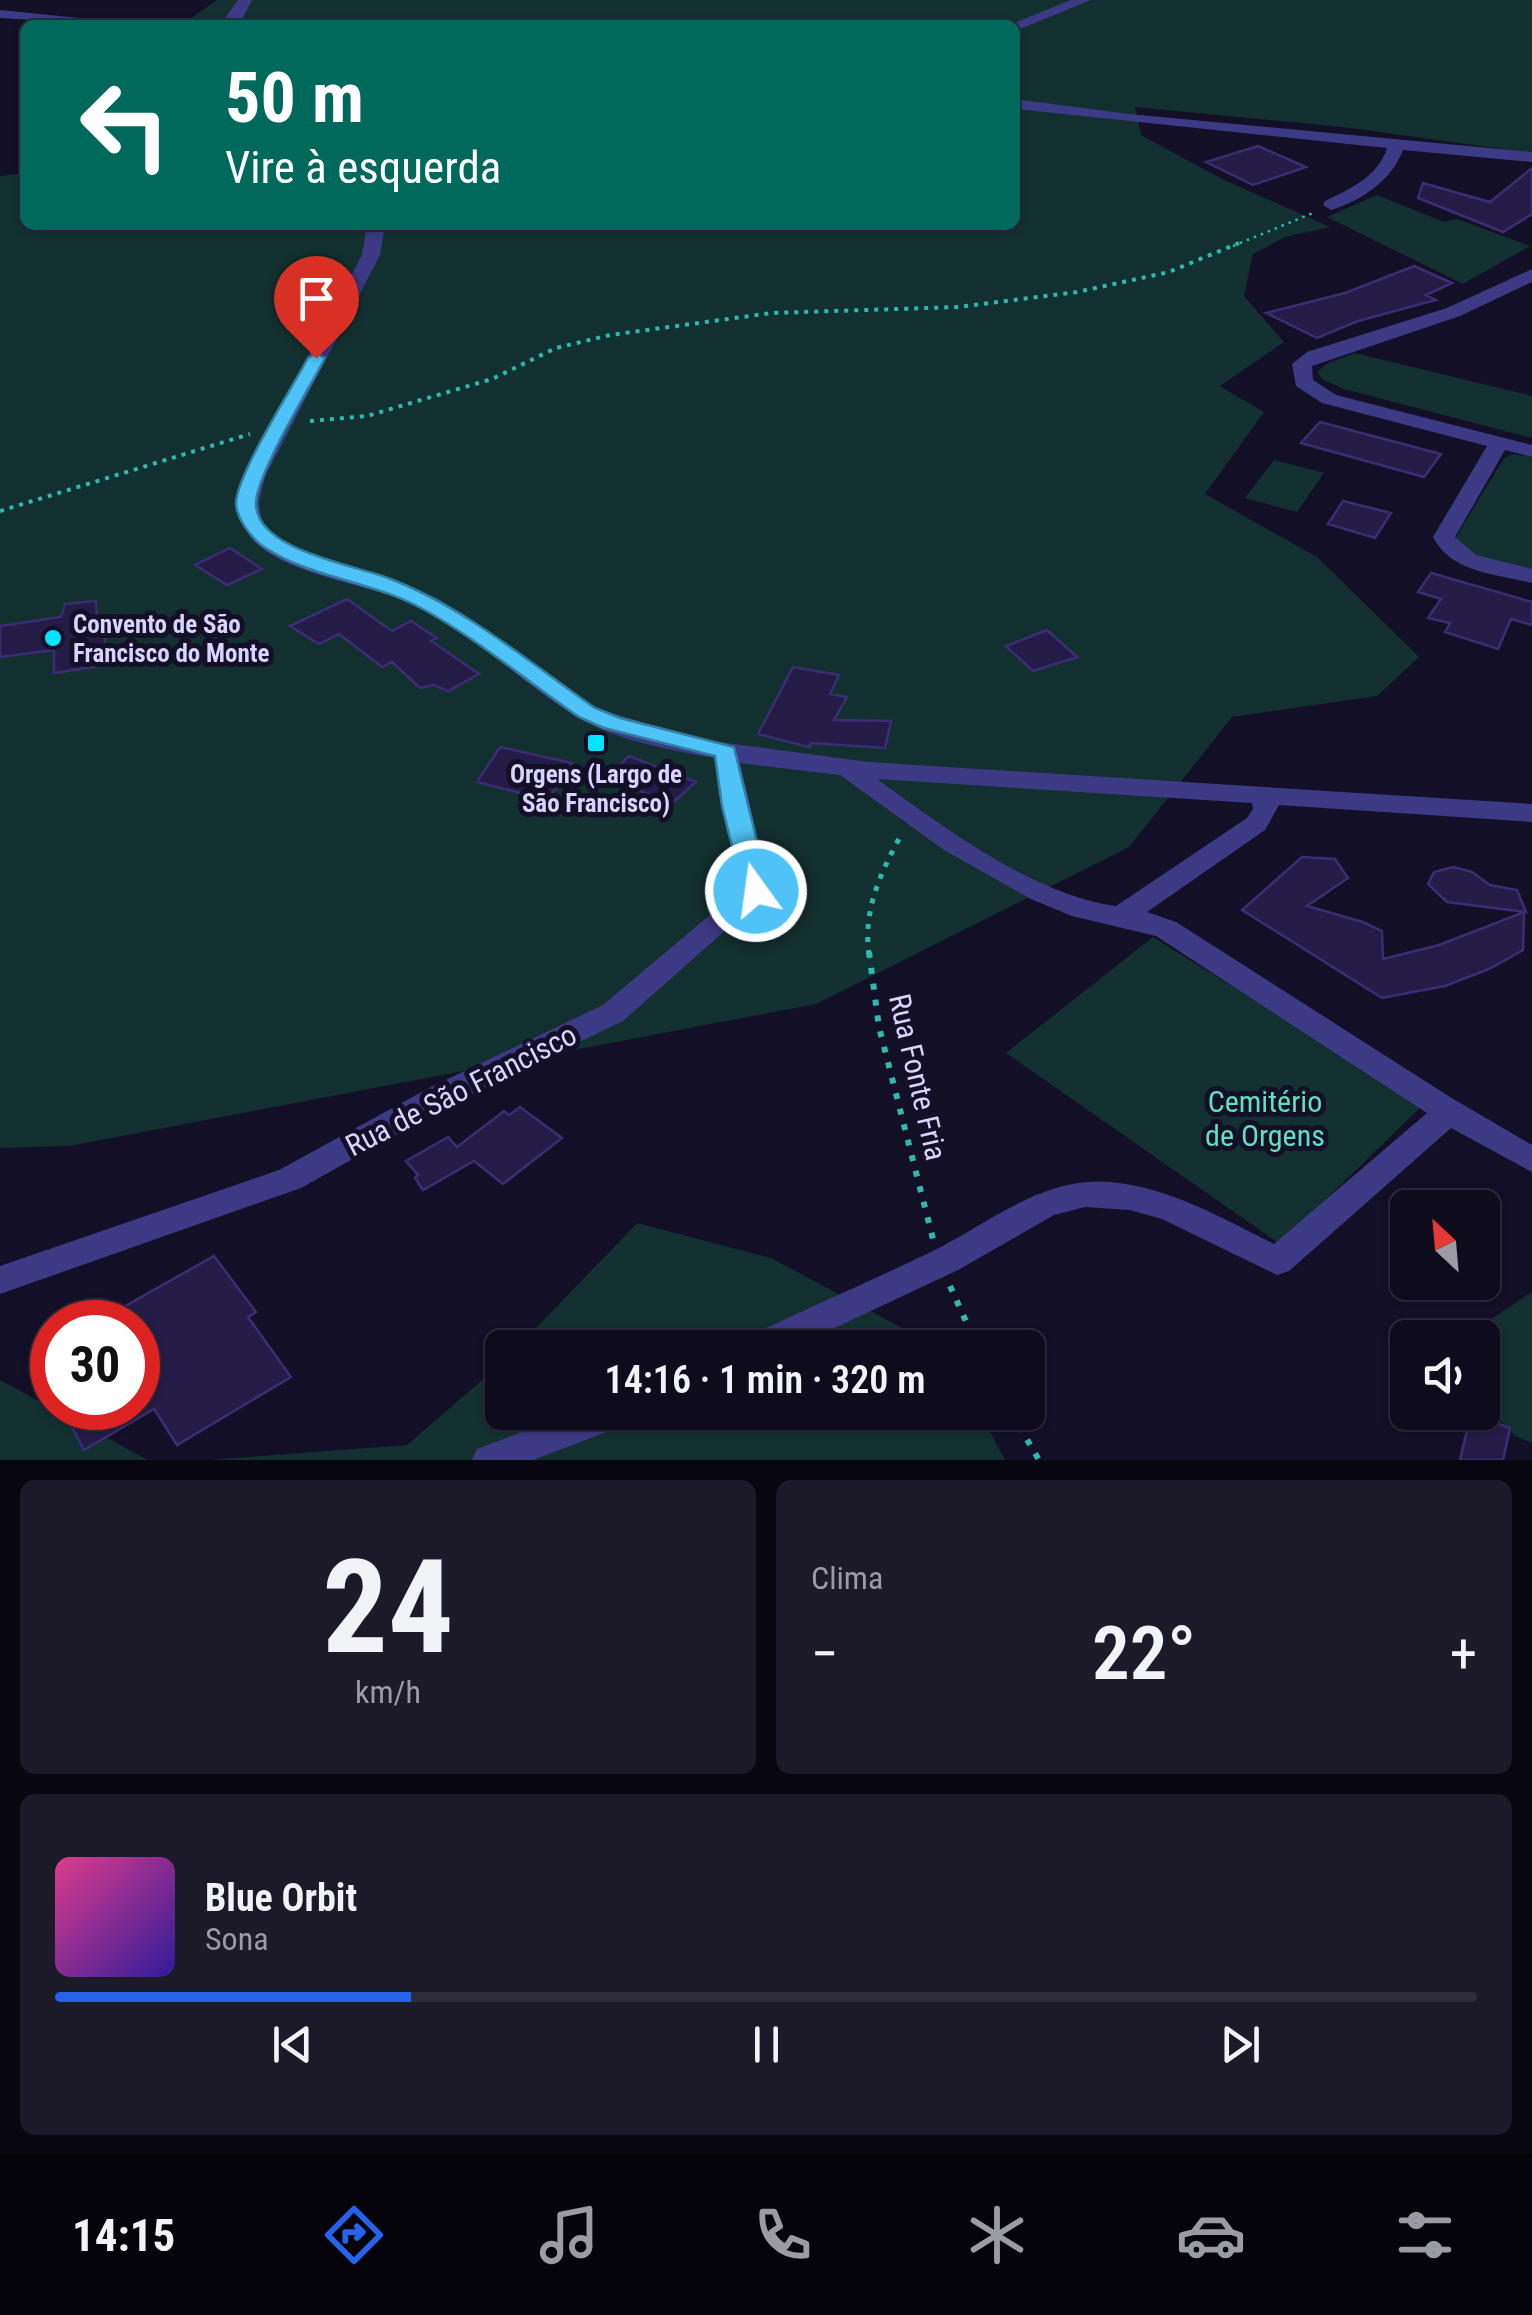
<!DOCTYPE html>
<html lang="pt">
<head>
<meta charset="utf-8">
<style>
  :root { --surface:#0e0b1c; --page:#1c1929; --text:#f1f3f6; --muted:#9b9ba3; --line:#2e2b3b; --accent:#2563eb }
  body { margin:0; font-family:"Roboto Condensed",sans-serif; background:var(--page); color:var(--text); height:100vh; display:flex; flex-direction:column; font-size:38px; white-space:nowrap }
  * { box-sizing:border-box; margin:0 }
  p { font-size:32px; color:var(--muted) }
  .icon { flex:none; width:55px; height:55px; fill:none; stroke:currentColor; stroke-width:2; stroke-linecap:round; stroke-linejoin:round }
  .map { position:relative; height:1460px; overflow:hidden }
  .drawer { display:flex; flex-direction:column; gap:20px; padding:20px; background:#08060f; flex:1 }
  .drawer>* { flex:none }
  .guide { position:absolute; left:20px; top:20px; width:1000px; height:210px; border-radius:15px; box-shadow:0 2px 8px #0004,0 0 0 2px var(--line); background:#00695c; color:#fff; overflow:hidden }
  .needle { width:65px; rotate:334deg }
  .tools { position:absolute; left:1390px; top:1190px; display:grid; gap:20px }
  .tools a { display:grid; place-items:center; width:110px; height:110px; border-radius:15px; background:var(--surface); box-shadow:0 2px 8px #0004,0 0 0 2px var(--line); font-size:50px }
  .speed { position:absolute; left:30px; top:1300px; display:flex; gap:20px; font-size:50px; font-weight:700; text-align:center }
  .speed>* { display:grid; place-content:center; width:130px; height:130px; border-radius:50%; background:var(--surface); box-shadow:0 2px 8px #0004,0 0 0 2px var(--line); line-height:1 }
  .speed .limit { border:15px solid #d22; background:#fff; color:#111 }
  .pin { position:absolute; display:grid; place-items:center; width:85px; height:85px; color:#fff; margin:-102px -42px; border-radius:50% 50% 50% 0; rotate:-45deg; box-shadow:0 0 10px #0007 }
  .pin .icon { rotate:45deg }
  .me { position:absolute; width:110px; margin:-55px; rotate:346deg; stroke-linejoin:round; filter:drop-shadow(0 0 8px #0008) }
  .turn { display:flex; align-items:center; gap:35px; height:210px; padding:0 40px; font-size:45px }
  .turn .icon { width:130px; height:130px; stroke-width:2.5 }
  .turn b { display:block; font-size:70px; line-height:85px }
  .big { font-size:75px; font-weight:600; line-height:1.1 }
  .drawer .card { flex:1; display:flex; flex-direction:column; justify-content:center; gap:15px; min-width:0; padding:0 35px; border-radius:15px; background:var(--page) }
  .drawer .dial { align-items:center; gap:0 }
  .dial b { font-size:130px; line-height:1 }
  .song { display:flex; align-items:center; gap:30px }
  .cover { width:120px; height:120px; border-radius:15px; background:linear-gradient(135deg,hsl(330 70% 55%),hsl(250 70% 35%)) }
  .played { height:10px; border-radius:5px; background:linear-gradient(90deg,var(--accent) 25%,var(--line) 25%) }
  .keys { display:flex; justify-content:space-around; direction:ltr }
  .heat { display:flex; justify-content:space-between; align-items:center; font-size:55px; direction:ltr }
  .drawer .tiles { flex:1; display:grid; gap:20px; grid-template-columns:1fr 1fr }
  .card:last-child { grid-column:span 2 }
  .trip { position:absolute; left:485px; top:1330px; width:560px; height:100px; border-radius:15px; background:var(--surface); box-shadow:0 2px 8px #0004,0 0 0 2px var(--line); font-weight:600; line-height:100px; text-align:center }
  .tab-bar { display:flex; height:160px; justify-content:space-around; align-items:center; background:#06040b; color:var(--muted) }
  .tab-bar .icon { width:70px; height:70px }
  .tab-bar .current { color:var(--accent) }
  .tab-bar b { font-size:45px; color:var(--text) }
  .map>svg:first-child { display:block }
</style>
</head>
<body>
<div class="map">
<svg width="1532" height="1460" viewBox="0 0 1532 1460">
  <rect width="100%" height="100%" fill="#130f26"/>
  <path fill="#12302f" d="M217,0H1532V153L1343,127L1135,107L1141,135L1222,179L1330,227L1285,237L1253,254L1244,296L1284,342L1220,386L1264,412L1205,494L1317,557L1419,657L1377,696L1232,717L1129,847L816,1004L69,1146L0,1148V176L25,173V225H1015V25H181Z
    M1377,195L1444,222L1457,219L1530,246L1463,284L1327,217Z
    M1355,353L1532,396V438L1344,389L1322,379L1317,372L1328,363Z
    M1514,454L1532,457V571L1469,553L1454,540L1504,458Z
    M1274,460L1324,473L1297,512L1245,498Z
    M1153,937L1423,1105L1280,1244L1006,1053Z
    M637,1223L771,1258L938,1347L517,1348Z
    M1532,1292V1443L1515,1436L1483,1401L1482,1338H1462Z
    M502,1363V1412L980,1413L1005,1460H209L407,1445Z
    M0,1380L148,1460H0Z"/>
  <path fill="#241b47" stroke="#3b2d73" stroke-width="2.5" d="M1258,146L1306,167L1253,185L1206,162Z
    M1532,168V214L1503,232L1418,198L1423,183L1490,202Z
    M1414,266L1452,283L1426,295L1436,300L1358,321L1317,338L1266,313L1345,293Z
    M1320,422L1441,454L1424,477L1301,443Z
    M1343,501L1391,513L1375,538L1328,524Z
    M230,548L262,569L227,585L195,565Z
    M1431,573L1532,602V625L1511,619L1498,649L1445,632L1450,623L1428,618L1441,599L1418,592Z
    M347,599L392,631L411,621L437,638L431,641L479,674L448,691L434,685L420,688L392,662L382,667L339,634L319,644L290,626Z
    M96,601L97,622L104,621L106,665L54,673V650L0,657V626L61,617L65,604Z
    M1047,630L1077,657L1033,671L1006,646Z
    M793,667L839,675L830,694L847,697L834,720L891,721L885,748L811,743L809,747L758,734Z
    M500,747L572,763L548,800L477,782Z
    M629,756L696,782L671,804L608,777Z
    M1302,857L1335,859L1348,878L1307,906L1363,922L1382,931L1383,959L1439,945L1524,912L1523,950L1489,969L1445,986L1382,998L1242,910Z
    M1453,867L1472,872L1490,885L1517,890L1526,912L1447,902L1428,884L1434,872Z
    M520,1107L562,1138L503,1184L474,1161L423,1190L415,1178L418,1175L406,1161L448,1137L457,1147L504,1111L509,1115Z
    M214,1256L256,1312L248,1317L291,1377L177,1445L154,1409L84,1450L62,1408H138V1322H97Z
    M1471,1413L1510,1428L1503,1460H1460Z"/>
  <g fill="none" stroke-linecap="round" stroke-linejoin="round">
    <path stroke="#2fb8b0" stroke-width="2.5" stroke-dasharray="2.5 5" stroke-linecap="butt" d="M1233,246L1313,213"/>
    <path stroke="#2fb8b0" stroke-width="4" stroke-dasharray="4 6" stroke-linecap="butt" d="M310,421L367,416L492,379L556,348L610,335L772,313L959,307L1077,292L1169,272L1239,243
      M0,511L250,434"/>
    <path stroke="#2fb8b0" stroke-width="5" stroke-dasharray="5 8" stroke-linecap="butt" d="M869,955C863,910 880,874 901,835"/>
    <path stroke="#2fb8b0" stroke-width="6" stroke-dasharray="6 10" stroke-linecap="butt" d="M869,952L879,1027L933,1239
      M950,1286L978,1348
      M1011,1412L1039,1460"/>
    <path fill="#3d3a85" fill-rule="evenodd" d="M238,0H252L241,21L220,25Z
      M1071,0H1091L1020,29L1009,25Z
      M0,10L109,21L116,25L0,18Z
      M1015,99L1129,114L1532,152V162L1403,150C1392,180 1361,201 1331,210L1323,205L1325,201C1350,189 1378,177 1387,148L1015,109Z
      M367,225H385L380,255L265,477L259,502L261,517L266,527L286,544L437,598L596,708L697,739L869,762L1532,804V822L1279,805L1265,830L1147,912L1176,922L1450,1097L1532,1145V1172L1451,1128L1289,1271L1277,1275L1162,1219L1130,1210L1085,1207L1054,1215L958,1270L792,1348H740L745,1338C808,1308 871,1281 933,1251C989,1223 1043,1176 1110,1182C1169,1187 1222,1218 1274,1244L1427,1113L1156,936L1072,916L1031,899L944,850L840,775L740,763L770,891L623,1021L451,1104L301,1188L0,1294V1266L279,1170L429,1088L603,1005L742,888L721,805L714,758C670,750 613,740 575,716C521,682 475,635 417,606C370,583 291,578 254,541C236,522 236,501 243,477L362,255ZM877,779L1252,803L1253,809L1247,818L1116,906C1033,895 944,827 877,779Z
      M1532,269V282L1460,316L1312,366L1313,380L1336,395L1532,445V457L1505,450L1455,537L1476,555L1532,569V583C1497,574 1451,573 1433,537L1487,446L1322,403L1296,386L1292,364L1307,352L1447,308Z
      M574,1412H635L630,1423L533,1460H472L477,1449Z"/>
  </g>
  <path fill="#4fc3f7" stroke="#337fa1" stroke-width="2.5" d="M316,353L325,358C310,387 256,475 256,503C255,550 354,565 388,578C463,606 529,662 595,708L620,718L734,747L769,891L765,897L756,899L743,891L722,806L715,756L604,728L579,717C527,681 476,638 421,608C372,581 310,578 264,547C252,539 236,518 236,503C237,474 292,388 308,358Z"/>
  <g fill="#00e5ff" stroke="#130f26" stroke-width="4">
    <circle cx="53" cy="638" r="10"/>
    <rect x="586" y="733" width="20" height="20" rx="5"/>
  </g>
  <g text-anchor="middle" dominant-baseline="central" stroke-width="10" stroke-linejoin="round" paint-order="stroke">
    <g font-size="25" font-weight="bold" fill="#d9d4ff" stroke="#130f26" text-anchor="start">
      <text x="73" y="624">Convento de São<tspan x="73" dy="29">Francisco do Monte</tspan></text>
      <text x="596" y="774" text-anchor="middle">Orgens (Largo de<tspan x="596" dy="29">São Francisco)</tspan></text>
    </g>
    <g font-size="30" fill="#d9d4ff" stroke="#130f26">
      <text transform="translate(918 1077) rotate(77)">Rua Fonte Fria</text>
      <text transform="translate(461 1090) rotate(-27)">Rua de São Francisco</text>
    </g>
    <g font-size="30" fill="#5fe0c0" stroke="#130f26">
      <text x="1265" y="1101">Cemitério<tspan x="1265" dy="34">de Orgens</tspan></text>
    </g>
  </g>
</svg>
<div class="tools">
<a><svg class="needle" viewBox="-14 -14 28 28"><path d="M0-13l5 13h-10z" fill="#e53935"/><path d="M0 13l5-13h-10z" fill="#9b9ba3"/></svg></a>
<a><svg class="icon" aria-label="sound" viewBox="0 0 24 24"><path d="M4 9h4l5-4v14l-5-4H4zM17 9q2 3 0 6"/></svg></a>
</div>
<div class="speed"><div class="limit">30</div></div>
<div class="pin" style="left:316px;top:358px;background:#d93025"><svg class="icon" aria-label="arrive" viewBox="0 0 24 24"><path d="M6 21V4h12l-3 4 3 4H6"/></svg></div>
<svg class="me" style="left:756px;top:891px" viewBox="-20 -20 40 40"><circle r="17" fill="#4fc3f7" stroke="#fff" stroke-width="3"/><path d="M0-11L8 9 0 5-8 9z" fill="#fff"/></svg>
<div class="trip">14:16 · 1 min · 320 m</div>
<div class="guide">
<div class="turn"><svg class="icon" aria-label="left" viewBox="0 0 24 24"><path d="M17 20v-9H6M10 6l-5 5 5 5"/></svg><div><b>50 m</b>Vire à esquerda</div></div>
</div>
</div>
<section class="drawer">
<div class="tiles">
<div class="card dial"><b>24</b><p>km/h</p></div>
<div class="card"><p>Clima</p>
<div class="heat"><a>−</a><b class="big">22°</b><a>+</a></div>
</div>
<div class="card">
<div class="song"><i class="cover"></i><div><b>Blue Orbit</b><p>Sona</p></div></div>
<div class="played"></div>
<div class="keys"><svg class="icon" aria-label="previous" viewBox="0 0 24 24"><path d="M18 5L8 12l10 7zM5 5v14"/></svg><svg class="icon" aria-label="pause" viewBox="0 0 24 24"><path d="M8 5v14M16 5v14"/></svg><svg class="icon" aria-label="next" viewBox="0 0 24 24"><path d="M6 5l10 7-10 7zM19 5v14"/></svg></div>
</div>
</div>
</section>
<nav class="tab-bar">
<b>14:15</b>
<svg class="icon current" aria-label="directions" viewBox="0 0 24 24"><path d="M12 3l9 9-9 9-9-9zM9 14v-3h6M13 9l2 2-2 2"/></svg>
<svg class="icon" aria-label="music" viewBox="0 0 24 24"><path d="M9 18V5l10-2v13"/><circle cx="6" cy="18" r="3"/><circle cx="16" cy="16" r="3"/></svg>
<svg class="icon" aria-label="phone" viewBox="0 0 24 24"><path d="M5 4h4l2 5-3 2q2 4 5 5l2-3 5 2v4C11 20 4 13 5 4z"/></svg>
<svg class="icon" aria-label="climate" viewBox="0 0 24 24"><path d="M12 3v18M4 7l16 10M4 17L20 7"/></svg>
<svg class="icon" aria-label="car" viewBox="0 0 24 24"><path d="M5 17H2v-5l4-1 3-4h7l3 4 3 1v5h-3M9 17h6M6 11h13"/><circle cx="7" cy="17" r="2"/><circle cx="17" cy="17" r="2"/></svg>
<svg class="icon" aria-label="filters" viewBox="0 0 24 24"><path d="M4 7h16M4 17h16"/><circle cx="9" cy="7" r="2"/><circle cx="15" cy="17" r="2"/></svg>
</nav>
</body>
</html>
